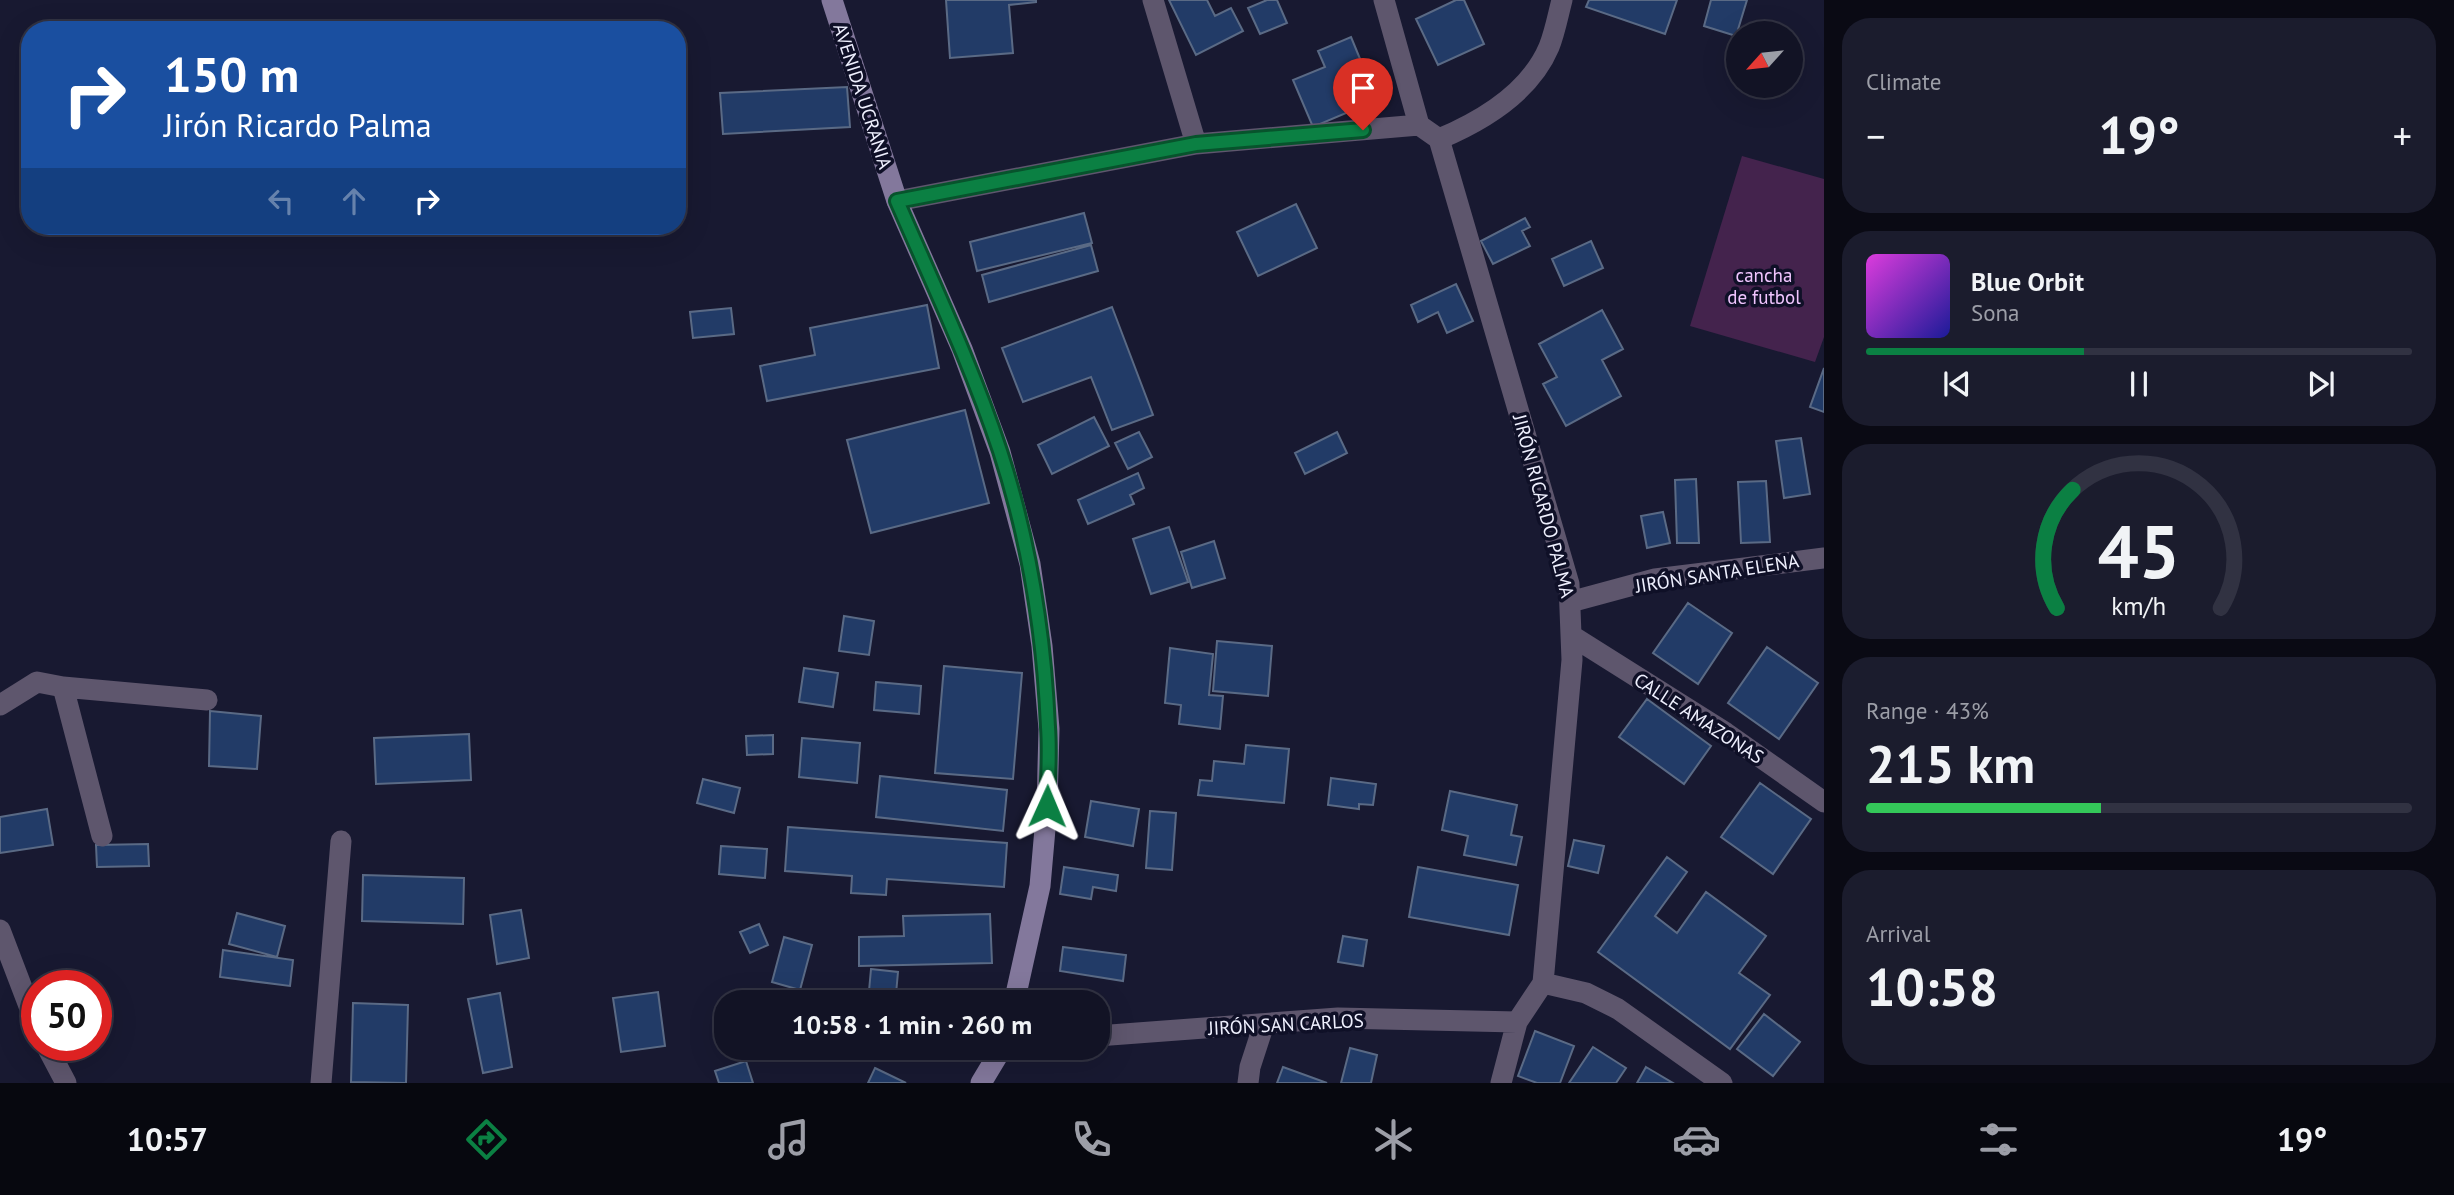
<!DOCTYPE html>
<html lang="en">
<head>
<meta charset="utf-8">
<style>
  :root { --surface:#121325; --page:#1b1c2d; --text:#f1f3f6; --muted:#9c9ea7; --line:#313242; --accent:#0b8043 }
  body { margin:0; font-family:"PT Sans",sans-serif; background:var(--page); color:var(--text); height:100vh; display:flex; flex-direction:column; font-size:26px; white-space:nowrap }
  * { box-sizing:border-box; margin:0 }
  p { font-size:23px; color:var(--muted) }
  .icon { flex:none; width:38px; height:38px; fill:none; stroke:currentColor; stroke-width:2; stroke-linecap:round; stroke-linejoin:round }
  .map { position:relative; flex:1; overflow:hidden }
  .sheet { display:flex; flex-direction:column; gap:18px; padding:18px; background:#0a0a14; width:630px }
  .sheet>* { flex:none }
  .banner { position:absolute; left:21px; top:21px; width:665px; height:214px; border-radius:28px; box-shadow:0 7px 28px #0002,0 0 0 2px var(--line); background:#1a4fa0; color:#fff; overflow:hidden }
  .needle { width:46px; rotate:243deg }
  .controls { position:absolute; left:1726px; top:21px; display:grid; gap:14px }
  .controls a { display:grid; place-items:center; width:77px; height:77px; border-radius:50%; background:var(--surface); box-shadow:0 7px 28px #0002,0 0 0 2px var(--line); font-size:35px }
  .speed { position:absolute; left:21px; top:970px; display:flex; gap:14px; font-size:35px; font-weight:700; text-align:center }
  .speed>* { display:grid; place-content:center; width:91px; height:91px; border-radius:50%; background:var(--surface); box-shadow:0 7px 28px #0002,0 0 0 2px var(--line); line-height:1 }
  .speed .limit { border:10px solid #d22; background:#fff; color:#111 }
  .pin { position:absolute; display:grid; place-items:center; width:60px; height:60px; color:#fff; margin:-72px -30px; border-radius:50% 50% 50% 0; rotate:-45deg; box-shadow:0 0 7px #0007 }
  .pin .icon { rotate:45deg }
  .me { position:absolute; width:77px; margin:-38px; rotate:1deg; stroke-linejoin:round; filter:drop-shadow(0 0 5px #0008) }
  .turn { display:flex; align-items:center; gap:24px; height:147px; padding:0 28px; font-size:32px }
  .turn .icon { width:91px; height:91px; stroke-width:2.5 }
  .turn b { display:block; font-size:49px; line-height:60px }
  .lanes { display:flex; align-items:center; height:66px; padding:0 28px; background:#0003; justify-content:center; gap:35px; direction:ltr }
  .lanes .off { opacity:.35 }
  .big { font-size:52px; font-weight:600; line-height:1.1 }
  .sheet .widget { flex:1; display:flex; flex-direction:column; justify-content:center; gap:10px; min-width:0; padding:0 24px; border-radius:28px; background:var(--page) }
  .sheet .dial { align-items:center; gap:0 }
  .dial svg { height:182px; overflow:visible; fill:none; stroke:var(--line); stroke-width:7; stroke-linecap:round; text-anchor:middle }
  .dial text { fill:var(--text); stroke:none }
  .song { display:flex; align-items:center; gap:21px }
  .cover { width:84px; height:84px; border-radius:10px; background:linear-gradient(135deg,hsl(300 70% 55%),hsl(240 70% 35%)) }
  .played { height:7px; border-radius:4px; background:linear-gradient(90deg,var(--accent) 40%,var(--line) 40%) }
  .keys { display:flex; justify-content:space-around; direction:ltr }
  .heat { display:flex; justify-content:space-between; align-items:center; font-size:38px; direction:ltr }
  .charge { height:10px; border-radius:5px; background:linear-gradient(90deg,#34c759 43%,var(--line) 0) }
  .trip { position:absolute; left:714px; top:990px; width:396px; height:70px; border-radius:28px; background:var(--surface); box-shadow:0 7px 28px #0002,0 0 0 2px var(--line); font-weight:600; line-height:70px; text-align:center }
  .tab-bar { display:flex; height:112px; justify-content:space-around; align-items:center; background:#07080f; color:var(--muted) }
  .tab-bar .icon { width:49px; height:49px }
  .tab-bar .active { color:var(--accent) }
  .tab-bar b { font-size:32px; color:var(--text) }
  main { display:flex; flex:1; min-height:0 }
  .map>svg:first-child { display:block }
</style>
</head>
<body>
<main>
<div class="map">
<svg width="1824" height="1083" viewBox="0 0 1824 1083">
  <rect width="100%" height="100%" fill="#181931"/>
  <path fill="#44234d" d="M1742,156L1824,179V337L1815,362L1690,326Z"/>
  <path fill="#223b67" stroke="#5a6a85" stroke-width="2" d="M946,0H1036V2L1009,5L1013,53L950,58Z
    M1169,0H1207L1215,16L1231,8L1243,31L1196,55Z
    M1267,0H1277L1287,23L1260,34L1248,8Z
    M1456,0H1464L1484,44L1438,65L1416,19Z
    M1589,0H1677L1665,34L1586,7Z
    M1711,0H1747L1736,36L1704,26Z
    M1351,37L1377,100L1313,127L1293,80L1325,67L1318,51Z
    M847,87L850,127L723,134L720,93Z
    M1296,204L1317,248L1258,276L1237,232Z
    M1084,213L1092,243L977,271L970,242Z
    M1525,218L1530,227L1522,231L1530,246L1493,264L1481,241Z
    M1591,241L1603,268L1564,286L1552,259Z
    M1091,245L1098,271L989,302L982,275Z
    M1456,284L1473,321L1447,333L1438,312L1418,322L1411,305Z
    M927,305L939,368L767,401L760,366L815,355L810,328Z
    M1112,307L1153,415L1112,430L1091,377L1023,402L1002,348Z
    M731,308L734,334L693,338L690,312Z
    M1602,310L1623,349L1602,360L1621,396L1566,426L1543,384L1557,377L1539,344Z
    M1824,368V412L1810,407Z
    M965,410L989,503L871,533L847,440Z
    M1094,417L1109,446L1052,474L1038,445Z
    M1139,432L1152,457L1128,469L1115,443Z
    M1337,432L1347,453L1305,474L1295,453Z
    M1801,438L1810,494L1784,498L1776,441Z
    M1138,473L1144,488L1130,495L1134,504L1088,524L1078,500Z
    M1696,479L1699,543H1677L1675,480Z
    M1766,481L1770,542L1741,543L1738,482Z
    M1663,512L1670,543L1647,548L1641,516Z
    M1169,527L1188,582L1151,594L1133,539Z
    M1214,541L1225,578L1192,588L1181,552Z
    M1688,603L1732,633L1698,684L1653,653Z
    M844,616L874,621L869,655L839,651Z
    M1217,641L1272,646L1268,696L1213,691Z
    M1767,647L1818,683L1779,739L1728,703Z
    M1170,648L1213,654L1209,695L1223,696L1220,729L1179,724L1181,705L1165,703Z
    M944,666L1022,673L1013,779L935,773Z
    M804,668L838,673L833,707L799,702Z
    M876,682L921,686L919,714L874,710Z
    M1647,699L1711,746L1684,784L1619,737Z
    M210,711L261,716L257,769L209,766Z
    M469,734L471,780L376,784L374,738Z
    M773,735V754L747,755L746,736Z
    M802,738L860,743L857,783L799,777Z
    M1246,745L1289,749L1284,803L1198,795L1200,780L1212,781L1214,761L1244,764Z
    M880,776L1007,790L1003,831L876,817Z
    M1331,778L1376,784L1373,805L1359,804V809L1328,805Z
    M703,779L740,788L734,813L697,803Z
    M1760,783L1811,819L1773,874L1721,837Z
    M1450,791L1517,805L1511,835L1522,837L1516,865L1464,855L1468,836L1442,830Z
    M1091,801L1139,809L1133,846L1085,837Z
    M47,809L53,845L0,853V817Z
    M1150,811L1176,813L1172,870L1146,868Z
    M788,827L1007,843L1004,887L887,879L886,895L851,893L852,876L785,871Z
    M1574,840L1604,846L1598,873L1568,866Z
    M148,844L149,866L97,867L96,845Z
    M721,846L767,849L765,878L719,874Z
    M1667,857L1687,872L1655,916L1677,933L1706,892L1766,936L1739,973L1770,995L1730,1049L1598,952Z
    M1064,867L1118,875L1116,891L1093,887L1091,899L1060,894Z
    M1418,867L1518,885L1509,935L1409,917Z
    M363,875L464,878L463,924L362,921Z
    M521,910L529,958L497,964L490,915Z
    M237,913L285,926L277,957L229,944Z
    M990,914L992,963L859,966V937L904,936L903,916Z
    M759,924L768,945L750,953L740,932Z
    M1343,936L1367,940L1363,966L1338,962Z
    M784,937L812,945L800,990L772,982Z
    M1063,947L1126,955L1123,981L1060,971Z
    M223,950L293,960L290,986L220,977Z
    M871,969L898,972L896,994L869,991Z
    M658,992L665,1046L621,1052L613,998Z
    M500,993L512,1067L483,1073L468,999Z
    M901,993L916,995L915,1003H899Z
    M353,1003L408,1005L406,1083L351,1082Z
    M1764,1014L1800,1042L1773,1076L1737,1049Z
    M1535,1031L1574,1046L1560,1083H1537L1518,1076Z
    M1593,1047L1626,1068L1616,1083H1569Z
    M740,1048H776V1050L743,1059Z
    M827,1048H878L877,1055Z
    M1350,1048L1377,1055L1371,1083H1341Z
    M746,1061L753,1083H719L715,1071Z
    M1283,1067L1327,1083H1277Z
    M1646,1067L1673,1083H1637Z
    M875,1068L906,1083H868Z"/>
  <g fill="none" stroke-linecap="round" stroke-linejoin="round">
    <path stroke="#5e566d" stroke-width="21" d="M1153,0L1196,144
      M1384,0L1419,125
      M1439,139L1569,584L1572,660L1543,983L1517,1022L1501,1083
      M897,201L1196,144L1419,125L1439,139C1482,121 1530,92 1549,47C1555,32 1558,15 1562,0
      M1570,602L1655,579L1824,558
      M1572,636L1726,733L1824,802
      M63,687L207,700
      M0,705L37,682L63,687L102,836
      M0,930L37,1027
      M1543,983L1586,993L1618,1009L1722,1083
      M1097,1036L1338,1018L1517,1022
      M46,1045L66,1083
      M321,1083L341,841
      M1248,1083L1250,1067L1264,1024"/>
    <path stroke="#83789c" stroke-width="21" d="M832,0L897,201L962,349L1000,452L1030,564L1042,646L1049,729L1047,806L1040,886L1014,1003
      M981,1083L1002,1048"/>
  </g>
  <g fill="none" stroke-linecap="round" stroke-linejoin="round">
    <g stroke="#07532c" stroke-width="18">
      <path id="route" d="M1047,806C1048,780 1050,753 1048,727C1044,634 1029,540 1000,451C972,366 933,284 897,201L1196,144L1363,130"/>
    </g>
    <use href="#route" stroke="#0b8043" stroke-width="12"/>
  </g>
  <g text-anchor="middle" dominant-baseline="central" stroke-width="7" stroke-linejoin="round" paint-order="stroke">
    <g font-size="19" fill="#eff0fe" stroke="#0f1027">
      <text transform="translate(863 96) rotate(72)">AVENIDA UCRANIA</text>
      <text transform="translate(1544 506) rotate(75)">JIRÓN RICARDO PALMA</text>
      <text transform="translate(1717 573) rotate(-9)">JIRÓN SANTA ELENA</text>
      <text transform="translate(1699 718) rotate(33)">CALLE AMAZONAS</text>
      <text transform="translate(1286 1024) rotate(-3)">JIRÓN SAN CARLOS</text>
    </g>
    <g font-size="19" fill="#f0c4fe" stroke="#0f1027">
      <text x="1764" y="275">cancha<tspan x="1764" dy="22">de futbol</tspan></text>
    </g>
  </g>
</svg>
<div class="controls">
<a><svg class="needle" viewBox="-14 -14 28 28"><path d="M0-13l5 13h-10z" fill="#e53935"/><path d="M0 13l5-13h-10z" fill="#9c9ea7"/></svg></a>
</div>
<div class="speed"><div class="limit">50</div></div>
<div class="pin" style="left:1363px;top:130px;background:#d93025"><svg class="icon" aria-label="arrive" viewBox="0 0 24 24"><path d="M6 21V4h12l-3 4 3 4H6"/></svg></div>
<svg class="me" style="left:1047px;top:806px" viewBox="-20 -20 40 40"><path d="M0-17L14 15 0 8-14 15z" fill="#0b8043" stroke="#fff" stroke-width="4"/></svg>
<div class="trip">10:58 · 1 min · 260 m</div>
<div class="banner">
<div class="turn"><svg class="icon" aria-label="right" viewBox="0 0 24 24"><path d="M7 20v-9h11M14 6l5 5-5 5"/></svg><div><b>150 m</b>Jirón Ricardo Palma</div></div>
<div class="lanes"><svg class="icon off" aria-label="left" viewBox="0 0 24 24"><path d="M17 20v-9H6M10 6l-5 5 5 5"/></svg><svg class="icon off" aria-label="ahead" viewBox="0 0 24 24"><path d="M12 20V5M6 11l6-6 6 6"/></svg><svg class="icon" aria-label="right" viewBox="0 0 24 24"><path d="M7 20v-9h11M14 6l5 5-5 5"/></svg></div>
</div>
</div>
<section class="sheet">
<div class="widget"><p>Climate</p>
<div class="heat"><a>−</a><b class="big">19°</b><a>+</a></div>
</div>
<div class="widget">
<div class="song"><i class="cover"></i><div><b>Blue Orbit</b><p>Sona</p></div></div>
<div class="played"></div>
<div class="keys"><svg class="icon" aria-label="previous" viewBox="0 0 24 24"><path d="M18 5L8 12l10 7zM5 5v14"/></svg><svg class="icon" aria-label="pause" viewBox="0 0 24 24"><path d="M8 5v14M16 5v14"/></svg><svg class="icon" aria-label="next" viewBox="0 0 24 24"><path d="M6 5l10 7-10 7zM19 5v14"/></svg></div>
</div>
<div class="widget dial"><svg viewBox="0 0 100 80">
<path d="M14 69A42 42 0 1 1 86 69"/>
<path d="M14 69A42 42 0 0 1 21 17" stroke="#0b8043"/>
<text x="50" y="56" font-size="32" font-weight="700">45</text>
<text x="50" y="72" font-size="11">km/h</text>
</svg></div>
<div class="widget"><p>Range · 43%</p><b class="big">215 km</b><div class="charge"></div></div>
<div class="widget"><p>Arrival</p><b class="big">10:58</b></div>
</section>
</main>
<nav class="tab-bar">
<b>10:57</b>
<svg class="icon active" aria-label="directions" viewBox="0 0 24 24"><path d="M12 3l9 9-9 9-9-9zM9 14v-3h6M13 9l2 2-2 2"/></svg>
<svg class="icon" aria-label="music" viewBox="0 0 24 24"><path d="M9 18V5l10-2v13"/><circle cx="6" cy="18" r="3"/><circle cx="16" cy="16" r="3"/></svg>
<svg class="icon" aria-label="phone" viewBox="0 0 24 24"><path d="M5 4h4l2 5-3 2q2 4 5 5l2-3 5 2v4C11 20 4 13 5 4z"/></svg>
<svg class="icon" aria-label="climate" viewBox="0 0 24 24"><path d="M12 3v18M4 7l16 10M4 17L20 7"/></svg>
<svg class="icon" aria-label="car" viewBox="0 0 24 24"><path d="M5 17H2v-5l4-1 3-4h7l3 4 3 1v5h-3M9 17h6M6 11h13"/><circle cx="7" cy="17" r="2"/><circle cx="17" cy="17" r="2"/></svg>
<svg class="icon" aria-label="filters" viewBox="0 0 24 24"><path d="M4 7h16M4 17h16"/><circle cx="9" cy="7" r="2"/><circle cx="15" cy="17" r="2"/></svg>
<b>19°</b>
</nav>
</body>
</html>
